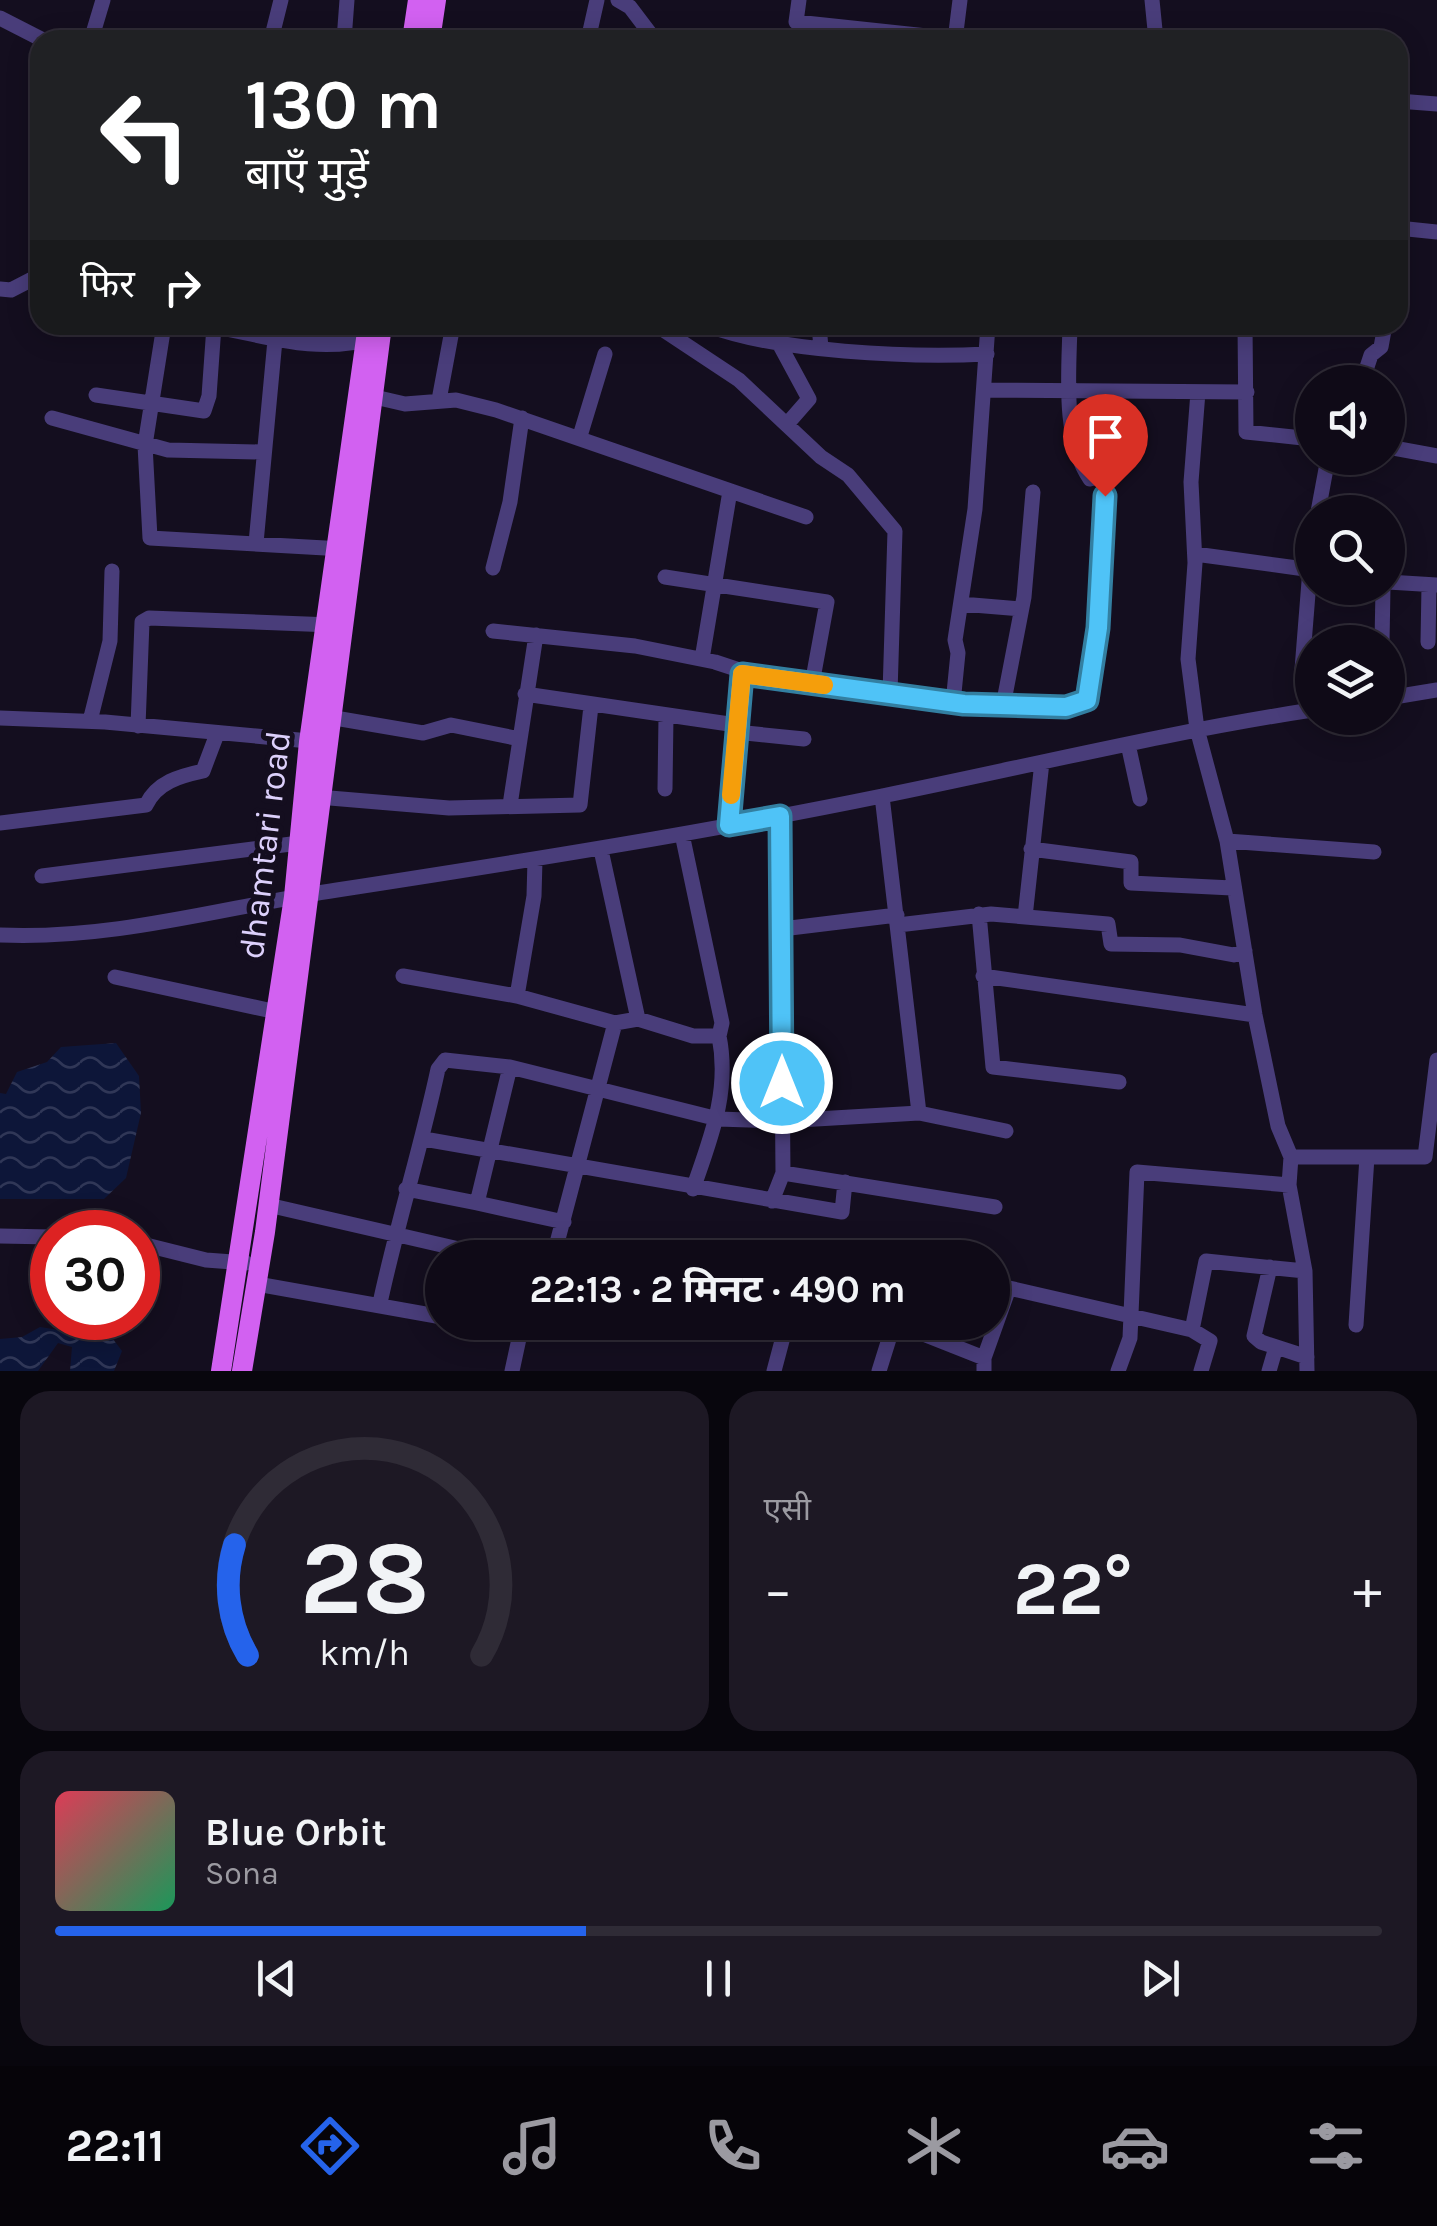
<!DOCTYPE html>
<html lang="hi">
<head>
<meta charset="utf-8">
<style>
  :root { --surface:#0f0a17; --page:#1d1824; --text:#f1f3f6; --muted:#9b9aa1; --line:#2f2b36; --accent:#2563eb }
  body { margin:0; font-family:Karla,"Noto Sans Devanagari",sans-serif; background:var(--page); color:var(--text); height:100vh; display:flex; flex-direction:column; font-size:38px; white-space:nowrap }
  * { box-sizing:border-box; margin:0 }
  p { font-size:32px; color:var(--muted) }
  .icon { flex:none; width:55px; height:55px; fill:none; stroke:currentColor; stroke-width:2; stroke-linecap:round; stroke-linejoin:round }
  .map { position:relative; height:1371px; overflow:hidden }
  .panel { display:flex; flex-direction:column; gap:20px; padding:20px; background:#08060d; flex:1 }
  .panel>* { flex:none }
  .hud { position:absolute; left:30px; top:30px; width:1378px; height:305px; border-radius:30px; box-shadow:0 5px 25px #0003,0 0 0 2px var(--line); background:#202124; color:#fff; overflow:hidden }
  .buttons { position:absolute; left:1295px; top:365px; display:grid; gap:20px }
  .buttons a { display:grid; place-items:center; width:110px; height:110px; border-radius:50%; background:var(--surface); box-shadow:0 5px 25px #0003,0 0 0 2px var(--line); font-size:50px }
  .speed { position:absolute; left:30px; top:1210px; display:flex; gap:20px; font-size:50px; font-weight:700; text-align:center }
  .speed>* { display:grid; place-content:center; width:130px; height:130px; border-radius:50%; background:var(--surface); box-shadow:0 5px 25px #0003,0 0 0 2px var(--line); line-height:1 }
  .speed .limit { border:15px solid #d22; background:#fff; color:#111 }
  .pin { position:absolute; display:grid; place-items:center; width:85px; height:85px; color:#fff; margin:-102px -42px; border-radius:50% 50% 50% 0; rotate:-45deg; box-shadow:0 0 10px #0007 }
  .pin .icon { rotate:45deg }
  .me { position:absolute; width:110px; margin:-55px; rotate:0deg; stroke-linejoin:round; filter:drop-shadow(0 0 8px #0008) }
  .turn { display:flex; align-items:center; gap:35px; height:210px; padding:0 50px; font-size:45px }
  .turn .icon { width:130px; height:130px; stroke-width:2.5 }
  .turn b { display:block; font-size:70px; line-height:85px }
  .then { display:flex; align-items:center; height:95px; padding:0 50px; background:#0003; gap:20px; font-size:38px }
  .big { font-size:75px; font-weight:700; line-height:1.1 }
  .panel .tile { flex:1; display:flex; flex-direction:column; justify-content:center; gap:15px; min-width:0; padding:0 35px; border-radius:30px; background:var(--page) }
  .panel .dial { align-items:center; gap:0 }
  .dial svg { height:260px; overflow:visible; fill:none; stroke:var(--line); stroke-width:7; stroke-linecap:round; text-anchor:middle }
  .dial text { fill:var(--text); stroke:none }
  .song { display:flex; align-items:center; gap:30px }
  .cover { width:120px; height:120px; border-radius:15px; background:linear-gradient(135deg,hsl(350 70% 55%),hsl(150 70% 35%)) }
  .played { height:10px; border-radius:5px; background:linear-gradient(90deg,var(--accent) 40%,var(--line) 40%) }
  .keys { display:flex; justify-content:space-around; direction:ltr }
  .heat { display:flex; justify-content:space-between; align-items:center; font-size:55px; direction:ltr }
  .panel .tiles { flex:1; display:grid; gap:20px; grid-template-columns:1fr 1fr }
  .tile:last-child { grid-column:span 2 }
  .trip { position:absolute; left:425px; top:1240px; width:585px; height:100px; border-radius:50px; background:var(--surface); box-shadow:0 5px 25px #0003,0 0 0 2px var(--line); font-weight:700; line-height:100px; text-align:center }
  .menu { display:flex; height:160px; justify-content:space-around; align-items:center; background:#060409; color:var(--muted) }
  .menu .icon { width:70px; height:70px }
  .menu .on { color:var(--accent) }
  .menu b { font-size:45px; color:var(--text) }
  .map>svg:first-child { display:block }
</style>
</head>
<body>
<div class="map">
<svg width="1437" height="1371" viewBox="0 0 1437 1371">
  <defs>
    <pattern id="water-waves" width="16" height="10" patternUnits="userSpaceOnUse" patternTransform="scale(2.5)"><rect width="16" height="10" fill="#0d1639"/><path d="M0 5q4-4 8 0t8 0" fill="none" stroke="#303757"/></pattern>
  </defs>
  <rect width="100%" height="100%" fill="#140e1f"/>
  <path fill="url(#water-waves)" d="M116,1043L139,1076L141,1113L126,1178L104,1199H0V1093L6,1094L17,1072L47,1062L61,1047Z
    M101,1323L122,1351L114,1371H70L72,1347L58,1343L38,1371H0V1339L22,1337L40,1327L84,1334Z"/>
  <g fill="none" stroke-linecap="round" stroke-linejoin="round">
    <path stroke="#493d7a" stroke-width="15" d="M618,0L630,7L655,40
      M799,0L796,22L955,39
      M1152,0L1156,40
      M0,18L43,40
      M91,40L103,0
      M271,40L281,0
      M344,40L347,0
      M588,40L597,0
      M955,40L960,0
      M1398,101L1437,104
      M1398,228L1437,232
      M0,289L11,290L40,275
      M164,325L145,445L150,538L343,549
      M207,325C263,335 317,355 374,338
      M656,325L739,380L821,457L848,475L895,531L890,693
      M707,325C776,352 911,358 987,354
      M769,325L809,399L788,423
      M819,325L821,348
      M1245,325L1246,432L1312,439
      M1362,382L1371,355L1381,347L1385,325
      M984,390L1247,392
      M1198,392L1191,482L1195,563L1188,659L1197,729L1227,841L1255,1015L1278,1126L1291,1157L1289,1185L1305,1271L1307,1371
      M96,395L204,411L209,396L214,326
      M366,395L405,404L456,400L496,410L806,517
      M439,400L453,325
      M52,418L168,450L261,452
      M580,436L605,354
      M1388,447L1437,456
      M1033,492L1024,597L1003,706L1066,707L1087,700C1099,625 1107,551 1104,476L1090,479C1062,438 1069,373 1070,325
      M1318,512L1328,458
      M256,543L275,340
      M1195,554L1312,570
      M493,568L510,502L522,418
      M665,577L827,602L812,684
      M1388,582L1437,585
      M961,604L1021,609
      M493,631L635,646L715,662L770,680L1003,706
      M1382,642L1383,588
      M1428,642L1429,586
      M702,659L730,491
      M1302,669L1312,544
      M525,694L736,725
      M1388,698L1437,690
      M953,703L958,653L955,640L975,509L988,325
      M329,717L423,733L451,725L520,739
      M0,718L105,722L320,742
      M90,721L110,641L112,571
      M138,726L142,622L149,618L332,625
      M736,732L804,739
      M1128,744L1140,799
      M665,789L666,716
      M882,796L919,1113
      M318,797L449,808L580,805L591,706
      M510,805L536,635
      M0,823L146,805C157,782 180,776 203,771L217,734
      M729,825L742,674
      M682,834L722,1023L719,1036
      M1227,841L1374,852
      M1031,849L1131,862V883L1232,888
      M601,850L638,1019
      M42,876L299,843
      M979,914L993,1067L1119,1082
      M1025,917L1042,762
      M898,925L991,914L1108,924L1111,944L1180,945L1234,955L1245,951
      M782,929L897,915
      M0,935C115,940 224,907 337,890C519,862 701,833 882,796C1025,767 1168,732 1312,710
      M403,976L517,996L615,1023L638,1019L693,1036H719C730,1091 711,1137 693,1189
      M983,976L1255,1015
      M115,977L277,1012
      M517,996L534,896L535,860
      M510,1067L477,1203L564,1222
      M424,1139L842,1212L845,1182
      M1291,1157H1425L1437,1060
      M783,1173L995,1207
      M406,1189L477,1203
      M772,1201L783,1173L780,816
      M268,1205L498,1258
      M0,1236L52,1237
      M138,1243L206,1260L246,1263
      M553,1258L615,1023
      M1270,1267L1254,1336L1261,1342L1307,1357
      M257,1284L442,1317
      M380,1303C397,1224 421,1148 438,1069L445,1060L510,1067L718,1119L782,1121L919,1113L1006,1131
      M468,1322L520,1334L512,1371
      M893,1322L984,1358
      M1356,1325L1367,1157
      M1192,1330L1206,1261L1305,1271
      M774,1371L787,1322
      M879,1371L894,1323
      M984,1371V1358L1009,1288L1192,1330L1210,1341L1201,1371
      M1118,1371L1130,1338L1137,1172L1289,1185
      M1269,1371L1276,1347"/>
    <path stroke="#d261f1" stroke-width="20" d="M412,40L418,0
      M430,40L436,0
      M221,1371L294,897L309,742L368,325
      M242,1371L265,1232L382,325"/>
  </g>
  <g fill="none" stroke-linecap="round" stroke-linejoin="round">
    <g stroke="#337fa1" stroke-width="25">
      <path id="route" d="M782,1083L780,816L729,825L742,674L964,704L1066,707L1087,700L1098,628L1105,496"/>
    </g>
    <use href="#route" stroke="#4fc3f7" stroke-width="18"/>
    <path stroke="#f59e0b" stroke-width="18" d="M731,795L742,674L824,685"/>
  </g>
  <g text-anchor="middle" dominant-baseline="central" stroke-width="10" stroke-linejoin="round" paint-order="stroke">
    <g font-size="35" fill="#dcd0fb" stroke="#140e1f">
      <text transform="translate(265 845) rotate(-83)">dhamtari road</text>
    </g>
  </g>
</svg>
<div class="buttons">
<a><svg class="icon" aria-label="sound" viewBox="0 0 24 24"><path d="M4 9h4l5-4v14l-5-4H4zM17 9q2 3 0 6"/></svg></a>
<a><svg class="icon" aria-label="search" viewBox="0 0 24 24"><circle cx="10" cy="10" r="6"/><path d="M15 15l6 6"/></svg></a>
<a><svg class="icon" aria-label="layers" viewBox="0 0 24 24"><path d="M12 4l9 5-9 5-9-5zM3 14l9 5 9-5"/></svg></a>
</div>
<div class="speed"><div class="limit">30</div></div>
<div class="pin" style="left:1105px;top:496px;background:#d93025"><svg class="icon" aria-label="arrive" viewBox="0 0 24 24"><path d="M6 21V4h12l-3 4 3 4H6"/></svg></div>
<svg class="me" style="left:782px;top:1083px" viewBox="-20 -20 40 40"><circle r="17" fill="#4fc3f7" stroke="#fff" stroke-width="3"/><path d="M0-11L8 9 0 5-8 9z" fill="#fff"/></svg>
<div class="trip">22:13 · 2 मिनट · 490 m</div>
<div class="hud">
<div class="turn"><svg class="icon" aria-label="left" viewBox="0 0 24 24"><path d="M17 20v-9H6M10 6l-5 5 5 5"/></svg><div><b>130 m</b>बाएँ मुड़ें</div></div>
<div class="then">फिर<svg class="icon" aria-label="right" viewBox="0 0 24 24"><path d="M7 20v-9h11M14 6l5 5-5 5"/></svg></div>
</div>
</div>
<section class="panel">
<div class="tiles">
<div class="tile dial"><svg viewBox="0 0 100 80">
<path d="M14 69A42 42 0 1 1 86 69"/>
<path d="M14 69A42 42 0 0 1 10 35" stroke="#2563eb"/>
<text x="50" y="56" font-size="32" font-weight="700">28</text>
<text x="50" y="72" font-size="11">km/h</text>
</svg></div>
<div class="tile"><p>एसी</p>
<div class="heat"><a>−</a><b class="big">22°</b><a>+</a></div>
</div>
<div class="tile">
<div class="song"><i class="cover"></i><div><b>Blue Orbit</b><p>Sona</p></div></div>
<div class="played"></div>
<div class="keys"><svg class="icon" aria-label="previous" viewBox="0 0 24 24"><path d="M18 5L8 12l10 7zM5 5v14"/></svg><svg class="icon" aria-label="pause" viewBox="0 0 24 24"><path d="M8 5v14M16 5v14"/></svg><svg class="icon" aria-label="next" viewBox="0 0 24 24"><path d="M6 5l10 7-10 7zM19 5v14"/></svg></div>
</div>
</div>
</section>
<nav class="menu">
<b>22:11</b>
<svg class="icon on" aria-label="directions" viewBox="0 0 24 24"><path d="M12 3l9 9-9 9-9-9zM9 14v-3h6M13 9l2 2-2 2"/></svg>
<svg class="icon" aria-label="music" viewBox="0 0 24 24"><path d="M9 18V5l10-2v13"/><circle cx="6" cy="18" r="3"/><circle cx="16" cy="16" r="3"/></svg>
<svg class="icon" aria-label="phone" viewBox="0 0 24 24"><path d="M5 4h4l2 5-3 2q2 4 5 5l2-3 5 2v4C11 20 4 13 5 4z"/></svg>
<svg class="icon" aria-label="climate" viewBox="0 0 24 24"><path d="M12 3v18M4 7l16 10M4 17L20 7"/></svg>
<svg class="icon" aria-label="car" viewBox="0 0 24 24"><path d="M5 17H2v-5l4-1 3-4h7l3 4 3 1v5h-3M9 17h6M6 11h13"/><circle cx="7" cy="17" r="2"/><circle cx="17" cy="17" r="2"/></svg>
<svg class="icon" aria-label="filters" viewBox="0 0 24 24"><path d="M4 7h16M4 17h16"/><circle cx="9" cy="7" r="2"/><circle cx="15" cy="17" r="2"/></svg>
</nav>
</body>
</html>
